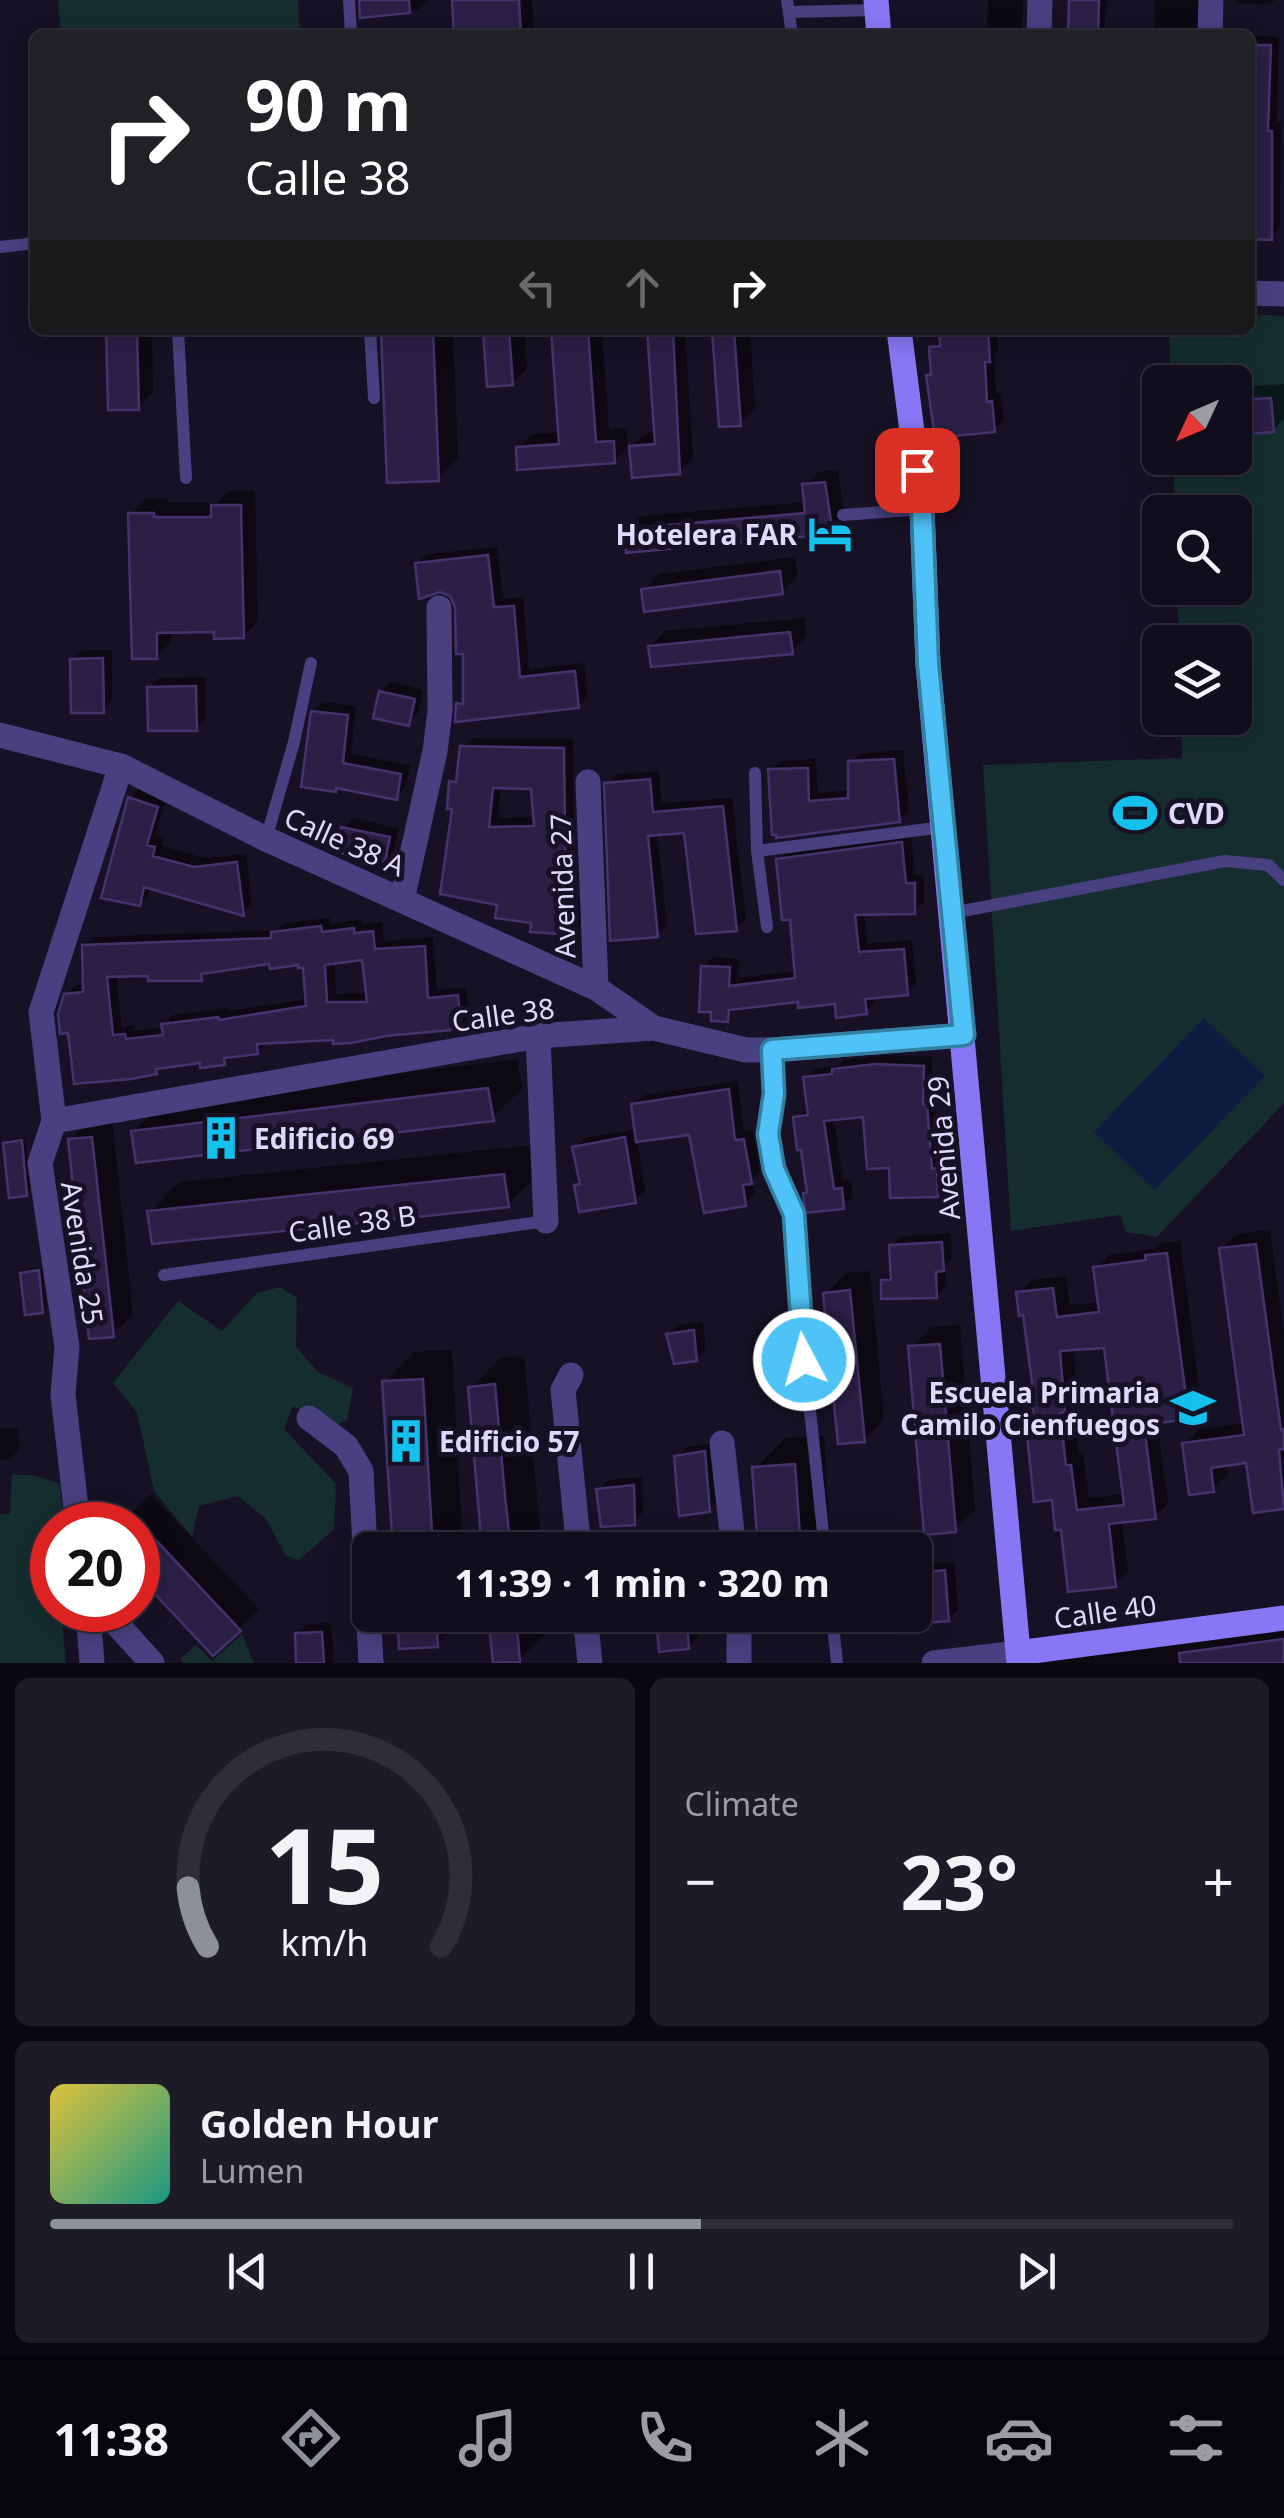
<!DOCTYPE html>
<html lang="en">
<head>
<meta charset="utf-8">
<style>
  :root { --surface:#110d1c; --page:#1e1b29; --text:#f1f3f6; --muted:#9c9ca3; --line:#302d3b; --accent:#8c9099 }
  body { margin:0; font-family:"Noto Sans",sans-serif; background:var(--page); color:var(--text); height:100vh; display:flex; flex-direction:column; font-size:38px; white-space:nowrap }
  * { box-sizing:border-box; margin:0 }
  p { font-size:32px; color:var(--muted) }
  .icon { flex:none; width:55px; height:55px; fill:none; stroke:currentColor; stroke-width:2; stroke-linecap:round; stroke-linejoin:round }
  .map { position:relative; height:1663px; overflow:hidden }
  .drawer { display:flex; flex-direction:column; gap:15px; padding:15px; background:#09070f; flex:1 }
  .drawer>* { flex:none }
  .top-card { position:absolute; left:30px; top:30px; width:1225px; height:305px; border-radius:15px; box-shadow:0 5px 25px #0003,0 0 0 2px var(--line); background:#202124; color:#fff; overflow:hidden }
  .needle { width:65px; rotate:226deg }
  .fabs { position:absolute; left:1142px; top:365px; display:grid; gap:20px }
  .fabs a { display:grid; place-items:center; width:110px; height:110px; border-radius:15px; background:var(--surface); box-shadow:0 5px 25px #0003,0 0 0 2px var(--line); font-size:50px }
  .speed { position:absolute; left:30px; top:1502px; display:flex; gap:20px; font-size:50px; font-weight:700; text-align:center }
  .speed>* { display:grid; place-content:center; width:130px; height:130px; border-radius:50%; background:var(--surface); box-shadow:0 5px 25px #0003,0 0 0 2px var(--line); line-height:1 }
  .speed .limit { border:15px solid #d22; background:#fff; color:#111 }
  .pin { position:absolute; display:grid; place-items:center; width:85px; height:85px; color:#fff; margin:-42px; border-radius:20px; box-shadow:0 5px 15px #0006 }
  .me { position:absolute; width:110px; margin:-55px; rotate:354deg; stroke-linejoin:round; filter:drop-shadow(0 0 8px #0008) }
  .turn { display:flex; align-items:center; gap:35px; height:210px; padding:0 50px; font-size:45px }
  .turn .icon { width:130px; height:130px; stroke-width:2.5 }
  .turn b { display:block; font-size:70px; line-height:85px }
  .lanes { display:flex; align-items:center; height:95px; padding:0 50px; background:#0003; justify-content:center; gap:50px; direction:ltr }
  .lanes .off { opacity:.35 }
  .big { font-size:75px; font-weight:700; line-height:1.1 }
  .drawer .widget { flex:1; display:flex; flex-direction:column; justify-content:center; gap:15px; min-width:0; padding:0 35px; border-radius:15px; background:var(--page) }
  .drawer .dial { align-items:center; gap:0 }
  .dial svg { height:260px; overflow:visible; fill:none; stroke:var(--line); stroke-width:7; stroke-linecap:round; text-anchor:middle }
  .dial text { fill:var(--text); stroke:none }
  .song { display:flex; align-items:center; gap:30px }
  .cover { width:120px; height:120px; border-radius:15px; background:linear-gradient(135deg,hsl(50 70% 55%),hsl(170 70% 35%)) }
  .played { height:10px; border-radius:5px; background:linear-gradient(90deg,var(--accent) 55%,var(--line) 55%) }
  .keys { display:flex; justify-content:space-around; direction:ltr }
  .heat { display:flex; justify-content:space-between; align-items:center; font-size:55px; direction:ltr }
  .drawer .tiles { flex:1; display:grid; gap:15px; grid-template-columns:1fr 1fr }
  .widget:last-child { grid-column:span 2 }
  .trip { position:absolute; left:352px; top:1532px; width:580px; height:100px; border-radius:15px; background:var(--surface); box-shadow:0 5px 25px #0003,0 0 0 2px var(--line); font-weight:700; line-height:100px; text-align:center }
  .dock { display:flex; height:160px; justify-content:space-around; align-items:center; background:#07050b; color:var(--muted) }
  .dock .icon { width:70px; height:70px }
  .dock .active { color:var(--accent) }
  .dock b { font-size:45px; color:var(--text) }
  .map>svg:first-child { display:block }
</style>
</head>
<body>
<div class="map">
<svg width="1284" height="1663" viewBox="0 0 1284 1663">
  <rect width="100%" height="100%" fill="#171125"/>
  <path fill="#152d2f" d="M58,0H298L300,35H61Z
    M1250,314L1284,316V1103L1157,1237L1126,1232L1120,1215L1011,1231L983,765L1182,758L1181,718H1235V642H1179L1177,588H1235V512H1175L1173,458H1235V382H1171L1169,330H1250Z
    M280,1287L297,1298L296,1347L318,1372L353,1388L347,1420L331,1427L293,1406L284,1429L336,1484L334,1529L299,1560L286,1556L266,1519L238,1496L199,1506L192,1537L154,1491L137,1412L113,1383L178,1301L222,1331L257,1293Z
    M12,1474L37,1476L60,1484L64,1525H52V1610H61L66,1663H0V1514H10Z
    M242,1634L254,1663H183L180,1659L196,1645L212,1661Z"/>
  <path fill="#0f1c41" d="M1204,1018L1265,1076L1155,1190L1094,1132Z"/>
  <path fill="#0007" fill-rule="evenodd" d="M360,0H428L418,10L362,15Z
    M454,0H532L535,35H456Z
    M988,0H1023L1022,30L1030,31V35H987Z
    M1071,0H1107L1104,35H1070Z
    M1155,0H1199L1198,35H1147L1154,27Z
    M1236,0H1275L1269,5L1235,3Z
    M1254,36L1279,37L1277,122H1281L1280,227L1271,237L1250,236V39Z
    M109,330H152L153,392L138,407Z
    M383,330H453L458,458L438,479Z
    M486,330H524L527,368L512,383Z
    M554,330H602L609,429L627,428L628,447L614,461L518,448L532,434L561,432Z
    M649,330H685L693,458L679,472L632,447L646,433H656Z
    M715,330H750L755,408L740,423Z
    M941,330H996L999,350L994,355L996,393H1001L1004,420L994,429L928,376L933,371L932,348L942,338Z
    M1284,384V419L1273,430L1235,432V387Z
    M838,470L845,518L831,532L627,530L640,516L806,502L805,485L818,472Z
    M229,491H255L258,621L243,636L216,630H171V642L156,657L131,514L146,499H168V503H217Z
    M497,547L503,599L523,597L529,669L584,663L588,696L578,706L458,719L459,704L465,697L466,651L458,606L452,594L418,563L427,554Z
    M795,557L797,577L782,592L644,590L659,574Z
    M805,618L807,636L791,652L651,646L666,631Z
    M82,650H112V700L103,710L72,660Z
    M205,677L206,718L196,728L149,688L159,678Z
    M391,682L423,690L418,713L408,723L381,692Z
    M323,702L356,706L351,754L410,765L405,787L396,797L338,786L313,712Z
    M472,738L573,739L575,899L584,900L582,923L573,933L534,921L499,903L455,807L452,782L459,775L462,748ZM501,786H534L536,817L498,818Z
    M903,750L909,810L899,820L778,836L771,770L781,761L816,759L818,793L851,790V762L861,753Z
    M659,771L661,803L732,798L746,919L736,928L686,830L657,833L667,925L657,935L607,784L617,774Z
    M140,788L167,797L155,835L164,837L162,846L205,858L246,854L252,904L243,913L151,886L149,894L140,904L130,798Z
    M353,818L398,828L394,850L384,860L344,828Z
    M911,834L915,875H924V902L914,912H864L868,944L912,940L916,983L906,993L875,996V1002L866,1012L837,1001L800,999L737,1006L727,1019L703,967L713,957L739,959L738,978L797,971L792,917L779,860L789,850Z
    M330,918L331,924L363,919V924L382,922L384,941L433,937L437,990L466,987L470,1017L460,1026L268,1041L257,1052L232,1055L224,1063L202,1060L162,1066L156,1072L66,995L76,985L85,984L84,946L94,937L277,930L284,923ZM364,957L368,993L336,994L334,961ZM300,963L306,965L308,999L228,1011L227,1008L173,1015L164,1027L135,1031L134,1025L122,1027L116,975L150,973L200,978L208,971L235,966Z
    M886,1055L932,1057V1095H936L941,1160H946L947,1184L937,1194L892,1165L865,1114L834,1118L843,1181L851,1180L853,1197L843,1206L805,1194L809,1190L795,1118L809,1108L805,1078L815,1068L839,1066L844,1060Z
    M517,1059L522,1089L492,1118L134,1131L164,1102Z
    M738,1081L744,1132L753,1130L760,1172L752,1180L755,1194L745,1204L691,1132L637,1139L645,1191L635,1200L577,1186L582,1181L575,1148L585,1138L637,1129L634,1104L644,1095Z
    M112,1118L133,1314L113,1334L70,1140L91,1120Z
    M25,1138L30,1189L26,1193L5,1144L9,1139Z
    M533,1145L538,1175L508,1204L150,1212L179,1182Z
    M1270,1230L1284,1334V1506L1255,1510L1248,1460L1227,1463L1228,1474L1213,1489L1185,1444L1200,1429L1245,1423L1222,1249L1237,1234Z
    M951,1233L952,1259L945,1266L946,1286L936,1295L883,1281L893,1272L891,1246L901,1236Z
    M1180,1241L1201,1403L1187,1417L1157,1421L1168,1503L1155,1516L1122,1520L1128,1571L1115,1584L1063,1527L1054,1497L1029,1436L1037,1429L1025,1312L1019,1293L1032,1280L1066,1276L1069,1305L1100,1302L1096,1268L1109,1255L1155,1249L1161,1243ZM1106,1346L1125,1494L1089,1498L1083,1453H1079L1072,1402L1078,1397L1073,1348Z
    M42,1268L46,1307L42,1311L23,1274L27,1269Z
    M870,1271L884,1419L864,1440L826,1293L846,1273Z
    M703,1322L706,1349L696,1359L669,1334L678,1325Z
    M960,1325L975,1510L954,1530L911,1347L931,1327Z
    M452,1350L463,1550H395L385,1382L414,1352Z
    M524,1356L542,1550H485L470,1388L500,1358Z
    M0,1428H18L19,1450L9,1460H0Z
    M824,1436L831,1550H761L755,1468L785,1438Z
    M714,1443L719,1500L709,1509L677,1457L687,1447Z
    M642,1477L643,1512L634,1522L598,1490L608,1480Z
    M151,1494L259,1609L214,1653L138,1572V1525H118Z
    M698,1533L699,1539L723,1538L724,1550H652V1546L661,1536Z
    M954,1562L958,1609L948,1619L857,1626L856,1615H915V1565Z
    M399,1615H467L437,1644Z
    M491,1615H548L549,1630L519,1660Z
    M658,1615H697L698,1637L688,1647Z
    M331,1623L334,1663H299L297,1634L307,1624Z
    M1284,1631V1663H1047L1051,1658Z"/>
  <path fill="#2a1f45" stroke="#45336f" stroke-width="2.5" fill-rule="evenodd" d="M359,0H409L410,13L360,18Z
    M452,0H519L521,35H454Z
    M1069,0H1099L1098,35H1068Z
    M1250,45H1271L1268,131H1272V240L1250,239Z
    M106,330H137L139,410H108Z
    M381,330H433L439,481L387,483Z
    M483,330H509L513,385L487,387Z
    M551,330H588L596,442L614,441L615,463L517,470L516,447L559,444Z
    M647,330H673L680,474L632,478L629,446L655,444Z
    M712,330H734L741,426L719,427Z
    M939,330H988L990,362H985L987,402L992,401L995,432L935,438L926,375H931L929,347L940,346Z
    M1271,398L1274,432L1235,435V400Z
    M825,482L833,534L626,553L624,529L805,513L802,484Z
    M211,505H241L244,638L214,639V632L157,633V659H132L128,513H154V517H211Z
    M488,555L494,607L514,606L520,677L575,671L579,708L455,722L456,703L463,704V654H456L455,607L450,596L440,592L419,599L415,563Z
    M780,571L783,594L644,612L641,589Z
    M790,632L793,654L651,667L648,646Z
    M103,658L104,713H71L70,659Z
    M196,686L197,731H148L147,687Z
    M379,691L415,699L409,726L373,718Z
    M311,711L348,715L343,763L401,774L397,800L336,788V792L301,787Z
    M460,746L564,748L566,908L575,909L574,935L530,932L531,923L495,918L497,905L440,894L452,809H447L449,781L456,782ZM493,788L531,789L534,826L489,827Z
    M894,759L900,822L776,838V835H772L768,769L808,768L809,801L848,798V761Z
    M650,779L653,812L723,806L737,931L696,934L684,833L648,836L658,937L610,941L604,783Z
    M128,797L158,807L147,845L155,847L153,856L194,867L237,862L244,916L144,887L140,906L101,898Z
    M341,827L390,837L385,862L336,852Z
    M902,842L906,883H915V914L855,915L859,952L904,949L908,995L865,999L867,1014L836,1018L835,1004L798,1008V1002L729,1010L728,1022L711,1021V1012H699L701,966L730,967L729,986L795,978L790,920H782L776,859Z
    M321,926L322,932L354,928V933L373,931L375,949L425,946L428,998L458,995L461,1029L386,1036L351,1043L333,1044V1040L257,1044L258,1054L224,1058L225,1065L200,1068V1063L156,1069L157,1074L131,1079L74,1084L68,1033L60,1034L58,1014L64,994L83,992L82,945L271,938V932ZM362,960L367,1002H327L325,965ZM269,964L270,969L298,965V968H303L306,1006L219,1020L218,1017L161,1024L163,1035L126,1039L125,1034L113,1035L107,977L148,976V981H202L201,974Z
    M875,1064L924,1066L923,1104H927L932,1169L937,1168L938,1197L890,1198L889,1168L867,1169L863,1117L824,1121L834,1189L842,1188L844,1209L805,1213L803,1193H807L801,1150H797L793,1117L808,1115L803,1077L832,1074V1069Z
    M488,1088L494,1121L136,1163L131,1131Z
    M729,1089L735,1140L744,1139L752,1184L743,1185L746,1206L704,1213L689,1135L636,1142L631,1104Z
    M92,1137L114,1337L89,1339L68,1139Z
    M625,1137L636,1203L579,1212L574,1185L580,1184L572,1147Z
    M22,1140L27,1196L9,1198L3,1143Z
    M504,1174L509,1207L334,1226L152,1244L147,1211Z
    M942,1242L944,1271L936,1272L937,1298L881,1299V1280H891L889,1245Z
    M1256,1244L1281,1430L1284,1429V1449L1279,1450L1284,1509L1253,1513L1246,1463L1211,1468L1214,1492L1189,1495L1182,1443L1244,1435L1219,1248Z
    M1167,1253L1189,1419L1144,1425L1156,1519L1109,1524L1116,1587L1068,1592L1061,1530H1055L1052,1500L1034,1502L1027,1435L1035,1434L1031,1390H1033L1023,1315L1019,1316L1016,1292L1053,1288L1057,1317L1099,1312L1093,1267L1146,1260L1145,1255ZM1104,1348L1124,1505L1077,1510L1071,1465H1066L1060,1413L1065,1412L1060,1351Z
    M39,1270L43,1313L25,1315L20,1273Z
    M850,1290L865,1442L838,1444L823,1293Z
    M694,1330L697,1361L674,1364L666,1334Z
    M940,1344L956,1532L924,1535L908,1346Z
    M423,1379L433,1550H393L382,1381Z
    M495,1384L505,1496L511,1550H483L480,1526L468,1387Z
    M705,1451L710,1512L679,1516L674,1456Z
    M795,1464L801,1550H758L752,1467Z
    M634,1485L635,1525L601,1527L596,1489Z
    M138,1521L241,1631L213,1656L138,1576Z
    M945,1570L949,1621L915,1624V1573Z
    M397,1615H436L438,1647L399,1649Z
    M488,1615H516L520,1662L493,1663Z
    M656,1615H687L689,1649L659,1652Z
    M322,1632L324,1663H296L295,1633Z
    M1284,1639V1663H1180L1179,1653Z"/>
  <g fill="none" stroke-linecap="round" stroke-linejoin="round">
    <path stroke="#494081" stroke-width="12" d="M349,0L351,35
      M787,0L792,35
      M789,12L877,10
      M0,247L35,243
      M178,330L186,478
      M370,330L374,398
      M843,515L922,509
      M755,773L757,851L767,927
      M266,839L294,742L311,663
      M757,851L943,827
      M952,913L1225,861L1268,865L1284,880
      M772,1050L774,1094L769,1133L773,1169L794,1213L799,1308L825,1550
      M164,1275L546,1221
      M832,1615L837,1663"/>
    <path stroke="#494081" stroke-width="25" d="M1039,35L1040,0
      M1210,35L1211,0
      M1250,293L1284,294
      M0,735L121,766L266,839L596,988L654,1028
      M588,782L596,988
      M402,900L435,751L440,711L439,608
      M538,1036L546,1221
      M54,1121L538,1036L654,1028L746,1050H772L964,1035
      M571,1375L563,1390L579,1550
      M309,1418L346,1446L361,1471L371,1663
      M722,1443L734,1550
      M78,1525L63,1395L67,1347L40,1163L54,1121L41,1012L121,766
      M88,1610L92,1663
      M104,1610L152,1663
      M585,1615L590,1663
      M739,1615V1663
      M934,1663L1018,1653"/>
    <path stroke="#8877f4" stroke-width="25" d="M876,0L879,35
      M899,330L922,509L928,664L1019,1663
      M1018,1653L1284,1618"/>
  </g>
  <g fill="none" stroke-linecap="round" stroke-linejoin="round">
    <g stroke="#337fa1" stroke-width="25">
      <path id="route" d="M804,1360L794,1214L774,1169L768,1134L774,1094L772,1050L964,1035L928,664L922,509L917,470"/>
    </g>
    <use href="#route" stroke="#4fc3f7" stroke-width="18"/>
  </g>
  <defs>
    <g id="hotel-bare" transform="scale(3.45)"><path d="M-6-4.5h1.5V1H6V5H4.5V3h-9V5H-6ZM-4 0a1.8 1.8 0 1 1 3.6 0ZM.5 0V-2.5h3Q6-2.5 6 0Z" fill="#14c0ec" stroke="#171125" stroke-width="2.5" paint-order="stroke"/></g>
    <g id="stadium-bare" transform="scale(3.45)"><path d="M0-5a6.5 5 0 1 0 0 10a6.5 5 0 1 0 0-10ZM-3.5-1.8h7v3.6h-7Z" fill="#14c0ec" stroke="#171125" stroke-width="2.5" paint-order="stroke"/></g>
    <g id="building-bare" transform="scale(3.45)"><path d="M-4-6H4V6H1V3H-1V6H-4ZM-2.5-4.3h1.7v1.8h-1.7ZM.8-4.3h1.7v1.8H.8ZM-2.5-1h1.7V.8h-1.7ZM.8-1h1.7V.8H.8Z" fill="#14c0ec" stroke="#171125" stroke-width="2.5" paint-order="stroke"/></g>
    <g id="school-bare" transform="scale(3.45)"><path d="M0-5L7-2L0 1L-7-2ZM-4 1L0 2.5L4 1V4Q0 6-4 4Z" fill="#14c0ec" stroke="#171125" stroke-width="2.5" paint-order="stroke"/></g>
  </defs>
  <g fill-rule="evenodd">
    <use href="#hotel-bare" x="830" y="534"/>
    <use href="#stadium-bare" x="1135" y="813"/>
    <use href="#building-bare" x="221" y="1138"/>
    <use href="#school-bare" x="1193" y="1408"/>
    <use href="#building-bare" x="406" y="1441"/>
  </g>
  <g text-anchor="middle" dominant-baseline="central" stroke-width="10" stroke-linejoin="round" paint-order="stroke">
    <g font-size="28" font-weight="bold" fill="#e0d9fc" stroke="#171125" text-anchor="start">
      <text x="797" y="534" text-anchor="end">Hotelera FAR</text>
      <text x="1168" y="813">CVD</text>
      <text x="254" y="1138">Edificio 69</text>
      <text x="1160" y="1392" text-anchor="end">Escuela Primaria<tspan x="1160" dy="32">Camilo Cienfuegos</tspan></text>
      <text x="439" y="1441">Edificio 57</text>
    </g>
    <g font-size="28" fill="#e0d9fc" stroke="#171125">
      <text transform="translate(345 841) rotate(24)">Calle 38 A</text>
      <text transform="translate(562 886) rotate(-92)">Avenida 27</text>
      <text transform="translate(503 1014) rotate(-8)">Calle 38</text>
      <text transform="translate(943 1148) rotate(-95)">Avenida 29</text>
      <text transform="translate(352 1223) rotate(-8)">Calle 38 B</text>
      <text transform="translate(83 1253) rotate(81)">Avenida 25</text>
      <text transform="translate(1105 1611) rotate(-8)">Calle 40</text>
    </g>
  </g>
</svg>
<div class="fabs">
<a><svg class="needle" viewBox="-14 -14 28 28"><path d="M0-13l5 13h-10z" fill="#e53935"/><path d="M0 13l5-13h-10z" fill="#9c9ca3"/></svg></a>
<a><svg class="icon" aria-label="search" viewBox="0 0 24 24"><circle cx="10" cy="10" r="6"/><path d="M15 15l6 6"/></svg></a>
<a><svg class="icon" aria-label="layers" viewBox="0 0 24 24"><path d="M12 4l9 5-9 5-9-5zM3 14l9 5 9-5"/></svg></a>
</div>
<div class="speed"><div class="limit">20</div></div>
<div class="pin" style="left:917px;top:470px;background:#d93025"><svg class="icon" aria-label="arrive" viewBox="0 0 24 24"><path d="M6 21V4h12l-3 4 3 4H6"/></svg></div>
<svg class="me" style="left:804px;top:1360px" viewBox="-20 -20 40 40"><circle r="17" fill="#4fc3f7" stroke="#fff" stroke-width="3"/><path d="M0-11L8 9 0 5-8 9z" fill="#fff"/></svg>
<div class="trip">11:39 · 1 min · 320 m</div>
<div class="top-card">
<div class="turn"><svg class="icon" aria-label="right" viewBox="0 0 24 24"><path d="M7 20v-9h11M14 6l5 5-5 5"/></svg><div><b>90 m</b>Calle 38</div></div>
<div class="lanes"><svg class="icon off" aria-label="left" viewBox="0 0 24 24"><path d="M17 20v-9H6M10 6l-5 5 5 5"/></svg><svg class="icon off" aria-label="ahead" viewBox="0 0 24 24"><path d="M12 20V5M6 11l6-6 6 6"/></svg><svg class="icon" aria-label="right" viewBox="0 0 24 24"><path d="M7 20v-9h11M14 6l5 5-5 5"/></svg></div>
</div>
</div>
<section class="drawer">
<div class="tiles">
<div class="widget dial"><svg viewBox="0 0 100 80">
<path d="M14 69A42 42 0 1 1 86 69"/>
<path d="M14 69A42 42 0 0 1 8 51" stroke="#8c9099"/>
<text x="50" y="56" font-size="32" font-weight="700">15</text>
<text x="50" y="72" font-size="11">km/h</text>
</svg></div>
<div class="widget"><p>Climate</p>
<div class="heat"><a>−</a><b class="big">23°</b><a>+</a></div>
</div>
<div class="widget">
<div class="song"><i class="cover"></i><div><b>Golden Hour</b><p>Lumen</p></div></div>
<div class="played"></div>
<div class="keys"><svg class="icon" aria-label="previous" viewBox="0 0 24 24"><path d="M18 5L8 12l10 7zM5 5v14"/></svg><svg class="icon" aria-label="pause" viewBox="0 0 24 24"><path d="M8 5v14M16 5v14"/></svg><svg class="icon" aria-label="next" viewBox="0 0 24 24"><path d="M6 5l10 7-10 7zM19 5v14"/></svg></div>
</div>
</div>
</section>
<nav class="dock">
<b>11:38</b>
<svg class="icon active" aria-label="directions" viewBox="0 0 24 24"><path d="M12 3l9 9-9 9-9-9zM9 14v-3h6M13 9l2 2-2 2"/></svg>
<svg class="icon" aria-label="music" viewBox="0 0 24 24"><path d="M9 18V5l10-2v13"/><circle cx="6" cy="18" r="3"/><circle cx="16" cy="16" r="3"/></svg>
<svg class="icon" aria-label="phone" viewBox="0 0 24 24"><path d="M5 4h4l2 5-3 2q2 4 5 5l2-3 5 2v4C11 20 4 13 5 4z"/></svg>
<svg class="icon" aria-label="climate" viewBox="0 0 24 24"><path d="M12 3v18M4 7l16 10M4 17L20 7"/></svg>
<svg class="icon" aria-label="car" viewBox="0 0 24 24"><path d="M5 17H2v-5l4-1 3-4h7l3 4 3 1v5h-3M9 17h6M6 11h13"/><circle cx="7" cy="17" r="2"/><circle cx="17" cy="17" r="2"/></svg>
<svg class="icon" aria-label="filters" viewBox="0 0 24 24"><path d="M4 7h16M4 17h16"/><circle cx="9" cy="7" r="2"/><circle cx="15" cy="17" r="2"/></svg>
</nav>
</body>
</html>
